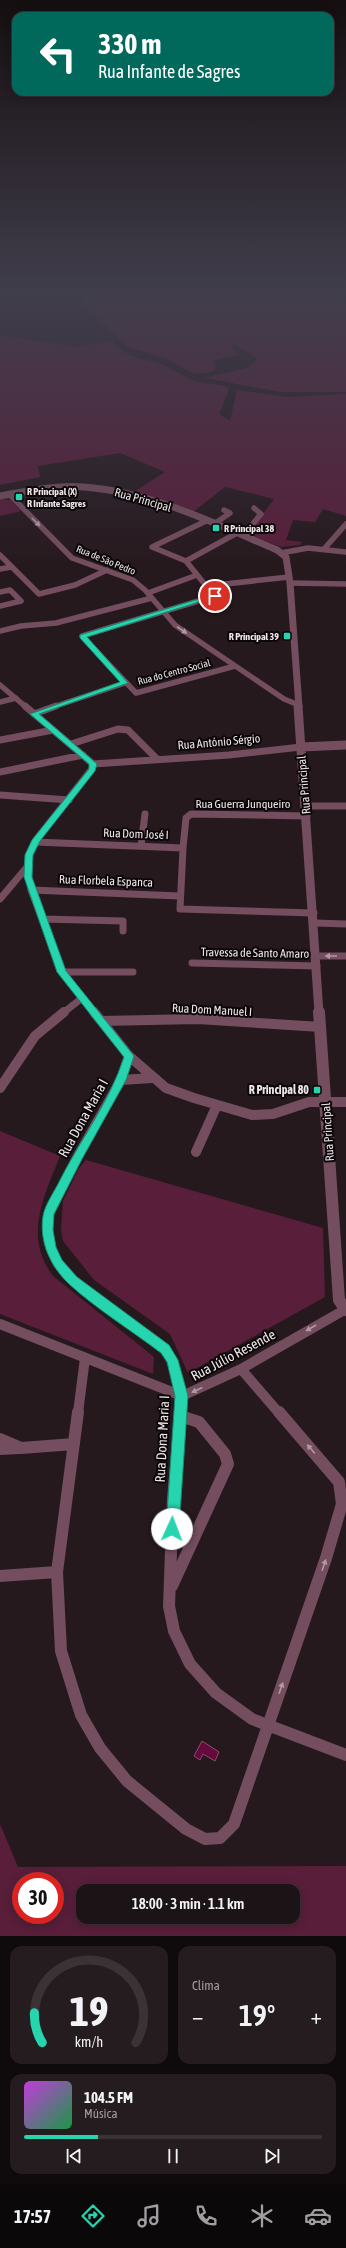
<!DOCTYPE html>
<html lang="pt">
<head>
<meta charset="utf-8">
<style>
  :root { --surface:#1c1316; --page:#251c1f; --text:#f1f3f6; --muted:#a09ea1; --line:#3a3235; --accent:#26d5ae }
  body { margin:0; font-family:"Asap Condensed",sans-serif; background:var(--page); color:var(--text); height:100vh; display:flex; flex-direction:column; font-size:15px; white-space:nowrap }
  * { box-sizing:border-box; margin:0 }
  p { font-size:13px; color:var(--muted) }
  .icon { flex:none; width:22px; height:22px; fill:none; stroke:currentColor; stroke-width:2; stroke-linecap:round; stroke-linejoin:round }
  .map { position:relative; height:1936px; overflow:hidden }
  .panel { display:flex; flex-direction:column; gap:10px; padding:10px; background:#0f0a0c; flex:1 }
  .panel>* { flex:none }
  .hud { position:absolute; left:12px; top:12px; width:322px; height:84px; border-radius:12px; box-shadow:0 2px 10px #0003,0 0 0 1px var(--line); background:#00695c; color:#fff; overflow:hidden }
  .speed { position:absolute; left:12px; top:1872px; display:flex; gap:8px; font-size:20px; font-weight:700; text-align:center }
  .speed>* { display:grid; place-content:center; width:52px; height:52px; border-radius:50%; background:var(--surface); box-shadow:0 2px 10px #0003,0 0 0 1px var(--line); line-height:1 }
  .speed .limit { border:6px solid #d22; background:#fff; color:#111 }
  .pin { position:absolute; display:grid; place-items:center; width:34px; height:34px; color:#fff; margin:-17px; border:2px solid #fff; border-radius:50%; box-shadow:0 1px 4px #0007 }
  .me { position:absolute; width:44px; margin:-22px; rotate:2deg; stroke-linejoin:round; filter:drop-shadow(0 0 3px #0008) }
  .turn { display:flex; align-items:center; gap:14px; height:84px; padding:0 20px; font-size:18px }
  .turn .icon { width:52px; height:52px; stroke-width:2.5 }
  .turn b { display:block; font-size:28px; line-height:34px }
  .big { font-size:30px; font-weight:600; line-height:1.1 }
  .panel .tile { flex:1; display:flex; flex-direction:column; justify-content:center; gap:6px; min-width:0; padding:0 14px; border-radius:12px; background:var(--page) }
  .panel .dial { align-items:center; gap:0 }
  .dial svg { height:104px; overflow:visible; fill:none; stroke:var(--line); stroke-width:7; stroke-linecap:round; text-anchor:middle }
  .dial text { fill:var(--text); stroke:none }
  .song { display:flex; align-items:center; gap:12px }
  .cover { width:48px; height:48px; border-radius:6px; background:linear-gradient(135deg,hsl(290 70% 55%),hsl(140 70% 35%)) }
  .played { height:4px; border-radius:2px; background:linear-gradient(90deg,var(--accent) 25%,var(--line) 25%) }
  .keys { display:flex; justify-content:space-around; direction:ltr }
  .heat { display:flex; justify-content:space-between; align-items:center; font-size:22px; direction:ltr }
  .panel .tiles { flex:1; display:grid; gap:10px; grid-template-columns:1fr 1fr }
  .tile:last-child { grid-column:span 2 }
  .trip { position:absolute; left:76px; top:1884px; width:224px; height:40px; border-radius:12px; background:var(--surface); box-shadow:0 2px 10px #0003,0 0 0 1px var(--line); font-weight:600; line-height:40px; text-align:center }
  .dock { display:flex; height:64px; justify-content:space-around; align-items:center; background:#0b0809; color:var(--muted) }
  .dock .icon { width:28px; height:28px }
  .dock .selected { color:var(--accent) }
  .dock b { font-size:18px; color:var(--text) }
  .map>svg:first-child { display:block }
</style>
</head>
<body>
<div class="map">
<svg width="346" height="1936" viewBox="0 0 346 1936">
  <rect width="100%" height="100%" fill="#26191e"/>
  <path fill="#581e3a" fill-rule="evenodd" d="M98,294L334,296L339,298L346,306V392H280L205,378L247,368L257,360L256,357L235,345H232L233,349L240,355L213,360L216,367L214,371L199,374L192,373L168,359L128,347L85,306L83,299Z
    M0,335L76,347L111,341L130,356L162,364L194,381L225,386L229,389L219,414L230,421L237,390L287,397L346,394V516L323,509L315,522L293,520L286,540L302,542L300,545L281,547L248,534L274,499L225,487L193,512L132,493L165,472L120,453L38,466L40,477L0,485Z
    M0,499L10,500L21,511L0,516Z
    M0,1131L60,1156C44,1197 23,1236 53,1276L154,1357L153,1374L0,1314Z
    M86,1160L323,1228L325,1297L188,1373L170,1334L94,1280L63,1241L61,1229L63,1201L79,1168Z
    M0,1824L18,1867L346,1866V1936H0ZM21,1881H55V1915H21ZM83,1891H293V1917H83Z"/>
  <path fill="#640a3d" stroke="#8d4c70" d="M202,1741L219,1752L215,1761L203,1754L200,1760L194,1756Z"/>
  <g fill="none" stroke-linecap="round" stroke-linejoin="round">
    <path stroke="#744d5e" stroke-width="5.5" d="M9,494L72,558L133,580L145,590L175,625L284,699L299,705
      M206,521L152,547L186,561L219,602
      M214,524L230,513L224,510
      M241,534L246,532L261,514L254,508
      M324,549L346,524
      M281,553L308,548L346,552
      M0,555L39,594L75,585L107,570
      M186,561L237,533
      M0,569L11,567
      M290,583L346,584
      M207,586L289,577
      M0,592L10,590L21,601L0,606
      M148,593L197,575
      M215,596L82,636L136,693L235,666
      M0,631L21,626L56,623L152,598
      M0,685L26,707
      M0,702L16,698
      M53,707L125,683"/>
    <path stroke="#744d5e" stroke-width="7" d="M25,706L93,764L92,769L36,840L29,855L27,867L31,890L62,972L95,1013
      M34,714L56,706
      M0,740L53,730
      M71,744L118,729L128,730L157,759
      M93,764L229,755L301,747
      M0,772L83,755
      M0,795L69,800
      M307,806H346
      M35,842L183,848L180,909L314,913
      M141,846L145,814
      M183,848L186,818L191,814L307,816
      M31,890L180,896
      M0,899L27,867
      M42,919L123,921V931
      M315,923L346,924
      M317,956H346
      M192,963L317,966
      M62,972H133
      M63,1013L82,998"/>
    <path stroke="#744d5e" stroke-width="10" d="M94,1012L129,1056L166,1088L194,1098L252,1115L273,1114L309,1102H346
      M101,1021L198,1019L321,1027
      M129,1056L121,1080L78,1156L49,1214L47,1230L50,1247L58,1264L73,1280L165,1349C177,1368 182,1391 180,1413
      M121,1080L152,1078
      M0,1088L35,1036L64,1012
      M196,1152L217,1105
      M0,1324L182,1396L241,1369L346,1309
      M241,1369L279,1413
      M78,1413L85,1358"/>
    <path stroke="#744d5e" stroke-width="12" d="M78,1412L57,1572L61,1651L81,1715L100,1748L127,1781L186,1829L205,1839L220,1838L234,1824L326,1558L342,1504L339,1482L279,1412
      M181,1412L173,1498L169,1606L174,1631L190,1664L216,1693L252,1719L346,1755
      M0,1439L21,1448L74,1444
      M0,1449L19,1448
      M0,1576L57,1572
      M172,1586L228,1464L225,1454L199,1422L180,1416"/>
    <path stroke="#744d5e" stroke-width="7" d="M0,496C28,491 56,485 84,487C152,492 216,524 277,550L286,557L290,583L299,707"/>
    <path stroke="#744d5e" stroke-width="9" d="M298,706L319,1013
      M301,747L346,745"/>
    <path stroke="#744d5e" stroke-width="12" d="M319,1012L339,1300L346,1310"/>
  </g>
  <defs><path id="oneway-solid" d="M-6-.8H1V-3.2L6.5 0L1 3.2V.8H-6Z"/></defs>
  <g fill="#b199a3">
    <use href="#oneway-solid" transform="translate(36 522) rotate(45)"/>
    <use href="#oneway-solid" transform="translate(182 630) rotate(34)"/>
    <use href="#oneway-solid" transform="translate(331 956) rotate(-180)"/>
    <use href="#oneway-solid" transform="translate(311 1328) rotate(150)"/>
    <use href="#oneway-solid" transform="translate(197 1390) rotate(155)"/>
    <use href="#oneway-solid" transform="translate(311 1449) rotate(-131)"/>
    <use href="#oneway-solid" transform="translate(324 1565) rotate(-71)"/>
    <use href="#oneway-solid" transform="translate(281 1688) rotate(-71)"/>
  </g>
  <linearGradient id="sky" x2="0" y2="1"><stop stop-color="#150e10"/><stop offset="0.52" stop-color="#413e4c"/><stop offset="1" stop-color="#413e4c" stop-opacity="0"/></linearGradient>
  <rect width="346" height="565" fill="url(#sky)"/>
  <path fill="#26d5ae" stroke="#198a71" d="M212,595L218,596L87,637L128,683L39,714L97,764L95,771L40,841L33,855L32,877L66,971L134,1056L126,1080L82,1159L54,1214L53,1230L56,1247L62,1260L77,1277L169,1345L178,1360L188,1396L179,1529L177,1534L172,1535L168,1534L166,1529L175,1396L167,1362L161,1353C132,1331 95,1308 69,1284C50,1266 39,1241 43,1216C45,1204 55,1191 60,1180C81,1139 110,1101 124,1057L57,972L24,877L25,855L32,840L89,769V764L30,714L120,682L80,638V635Z"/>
  <g fill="#26d5ae" stroke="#0b0608" stroke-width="1.5">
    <rect x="15" y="493" width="8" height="8" rx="2"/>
    <rect x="212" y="524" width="8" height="8" rx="2"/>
    <rect x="283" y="632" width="8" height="8" rx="2"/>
    <rect x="313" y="1086" width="8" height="8" rx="2"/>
  </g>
  <g text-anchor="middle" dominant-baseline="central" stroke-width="4" stroke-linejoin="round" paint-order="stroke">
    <g font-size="10" font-weight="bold" fill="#eee5e8" stroke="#0b0608" text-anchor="start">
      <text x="27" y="491">R Principal (X)<tspan x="27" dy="12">R Infante Sagres</tspan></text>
      <text x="224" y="528">R Principal 38</text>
      <text x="279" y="636" text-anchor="end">R Principal 39</text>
    </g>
    <g font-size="10" fill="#eee5e8" stroke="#0b0608">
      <text transform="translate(106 560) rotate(22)">Rua de São Pedro</text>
      <text transform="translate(174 672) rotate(-15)">Rua do Centro Social</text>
    </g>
    <g font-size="12" fill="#eee5e8" stroke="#0b0608">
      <text transform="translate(143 500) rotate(16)">Rua Principal</text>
      <text transform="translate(219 742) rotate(-5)">Rua António Sérgio</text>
      <text transform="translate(304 785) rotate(-95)">Rua Principal</text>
      <text x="243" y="804">Rua Guerra Junqueiro</text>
      <text transform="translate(136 834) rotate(2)">Rua Dom José I</text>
      <text transform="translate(106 881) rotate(2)">Rua Florbela Espanca</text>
      <text transform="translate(255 953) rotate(1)">Travessa de Santo Amaro</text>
      <text transform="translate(212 1010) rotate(3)">Rua Dom Manuel I</text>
      <text transform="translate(328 1132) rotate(-94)">Rua Principal</text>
    </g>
    <g font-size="12" font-weight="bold" fill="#eee5e8" stroke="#0b0608" text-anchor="end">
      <text x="309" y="1090">R Principal 80</text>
    </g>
    <g font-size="14" fill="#eee5e8" stroke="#0b0608">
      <text transform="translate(83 1118) rotate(-61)">Rua Dona Maria I</text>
      <text transform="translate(233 1355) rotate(-28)">Rua Júlio Resende</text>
      <text transform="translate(162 1439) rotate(-87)">Rua Dona Maria I</text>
    </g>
  </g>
</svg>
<div class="speed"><div class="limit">30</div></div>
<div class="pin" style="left:215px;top:596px;background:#d93025"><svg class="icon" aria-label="arrive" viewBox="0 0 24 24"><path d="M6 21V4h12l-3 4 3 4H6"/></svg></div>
<svg class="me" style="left:172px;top:1529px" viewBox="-20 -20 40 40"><circle r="19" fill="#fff"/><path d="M0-13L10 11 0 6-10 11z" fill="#26d5ae"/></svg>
<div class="trip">18:00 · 3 min · 1.1 km</div>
<div class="hud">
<div class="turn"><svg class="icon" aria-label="left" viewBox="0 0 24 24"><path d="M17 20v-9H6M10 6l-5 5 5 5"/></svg><div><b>330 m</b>Rua Infante de Sagres</div></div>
</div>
</div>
<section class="panel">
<div class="tiles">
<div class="tile dial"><svg viewBox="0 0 100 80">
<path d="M14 69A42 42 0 1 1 86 69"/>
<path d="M14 69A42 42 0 0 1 8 46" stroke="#26d5ae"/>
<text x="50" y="56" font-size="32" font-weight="700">19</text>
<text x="50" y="72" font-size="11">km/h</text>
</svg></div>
<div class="tile"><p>Clima</p>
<div class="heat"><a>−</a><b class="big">19°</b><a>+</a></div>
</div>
<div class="tile">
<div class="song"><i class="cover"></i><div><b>104.5 FM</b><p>Música</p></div></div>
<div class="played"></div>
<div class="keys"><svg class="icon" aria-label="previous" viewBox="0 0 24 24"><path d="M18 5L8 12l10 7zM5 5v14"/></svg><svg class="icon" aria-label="pause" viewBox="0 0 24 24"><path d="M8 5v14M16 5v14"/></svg><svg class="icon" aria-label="next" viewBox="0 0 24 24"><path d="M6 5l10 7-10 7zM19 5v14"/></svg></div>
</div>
</div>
</section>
<nav class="dock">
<b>17:57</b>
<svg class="icon selected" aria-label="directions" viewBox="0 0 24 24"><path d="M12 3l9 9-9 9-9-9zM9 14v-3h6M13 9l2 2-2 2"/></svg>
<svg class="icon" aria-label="music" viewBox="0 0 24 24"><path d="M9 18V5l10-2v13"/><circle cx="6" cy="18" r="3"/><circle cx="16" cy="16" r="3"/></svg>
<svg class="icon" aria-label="phone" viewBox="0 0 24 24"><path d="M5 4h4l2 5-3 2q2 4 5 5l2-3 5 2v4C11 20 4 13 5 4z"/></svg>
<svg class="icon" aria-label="climate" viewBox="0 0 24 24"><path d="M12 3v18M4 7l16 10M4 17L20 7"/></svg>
<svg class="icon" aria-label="car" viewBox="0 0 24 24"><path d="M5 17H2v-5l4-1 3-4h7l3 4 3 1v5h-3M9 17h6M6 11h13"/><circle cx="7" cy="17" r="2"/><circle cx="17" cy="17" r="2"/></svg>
</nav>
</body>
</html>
